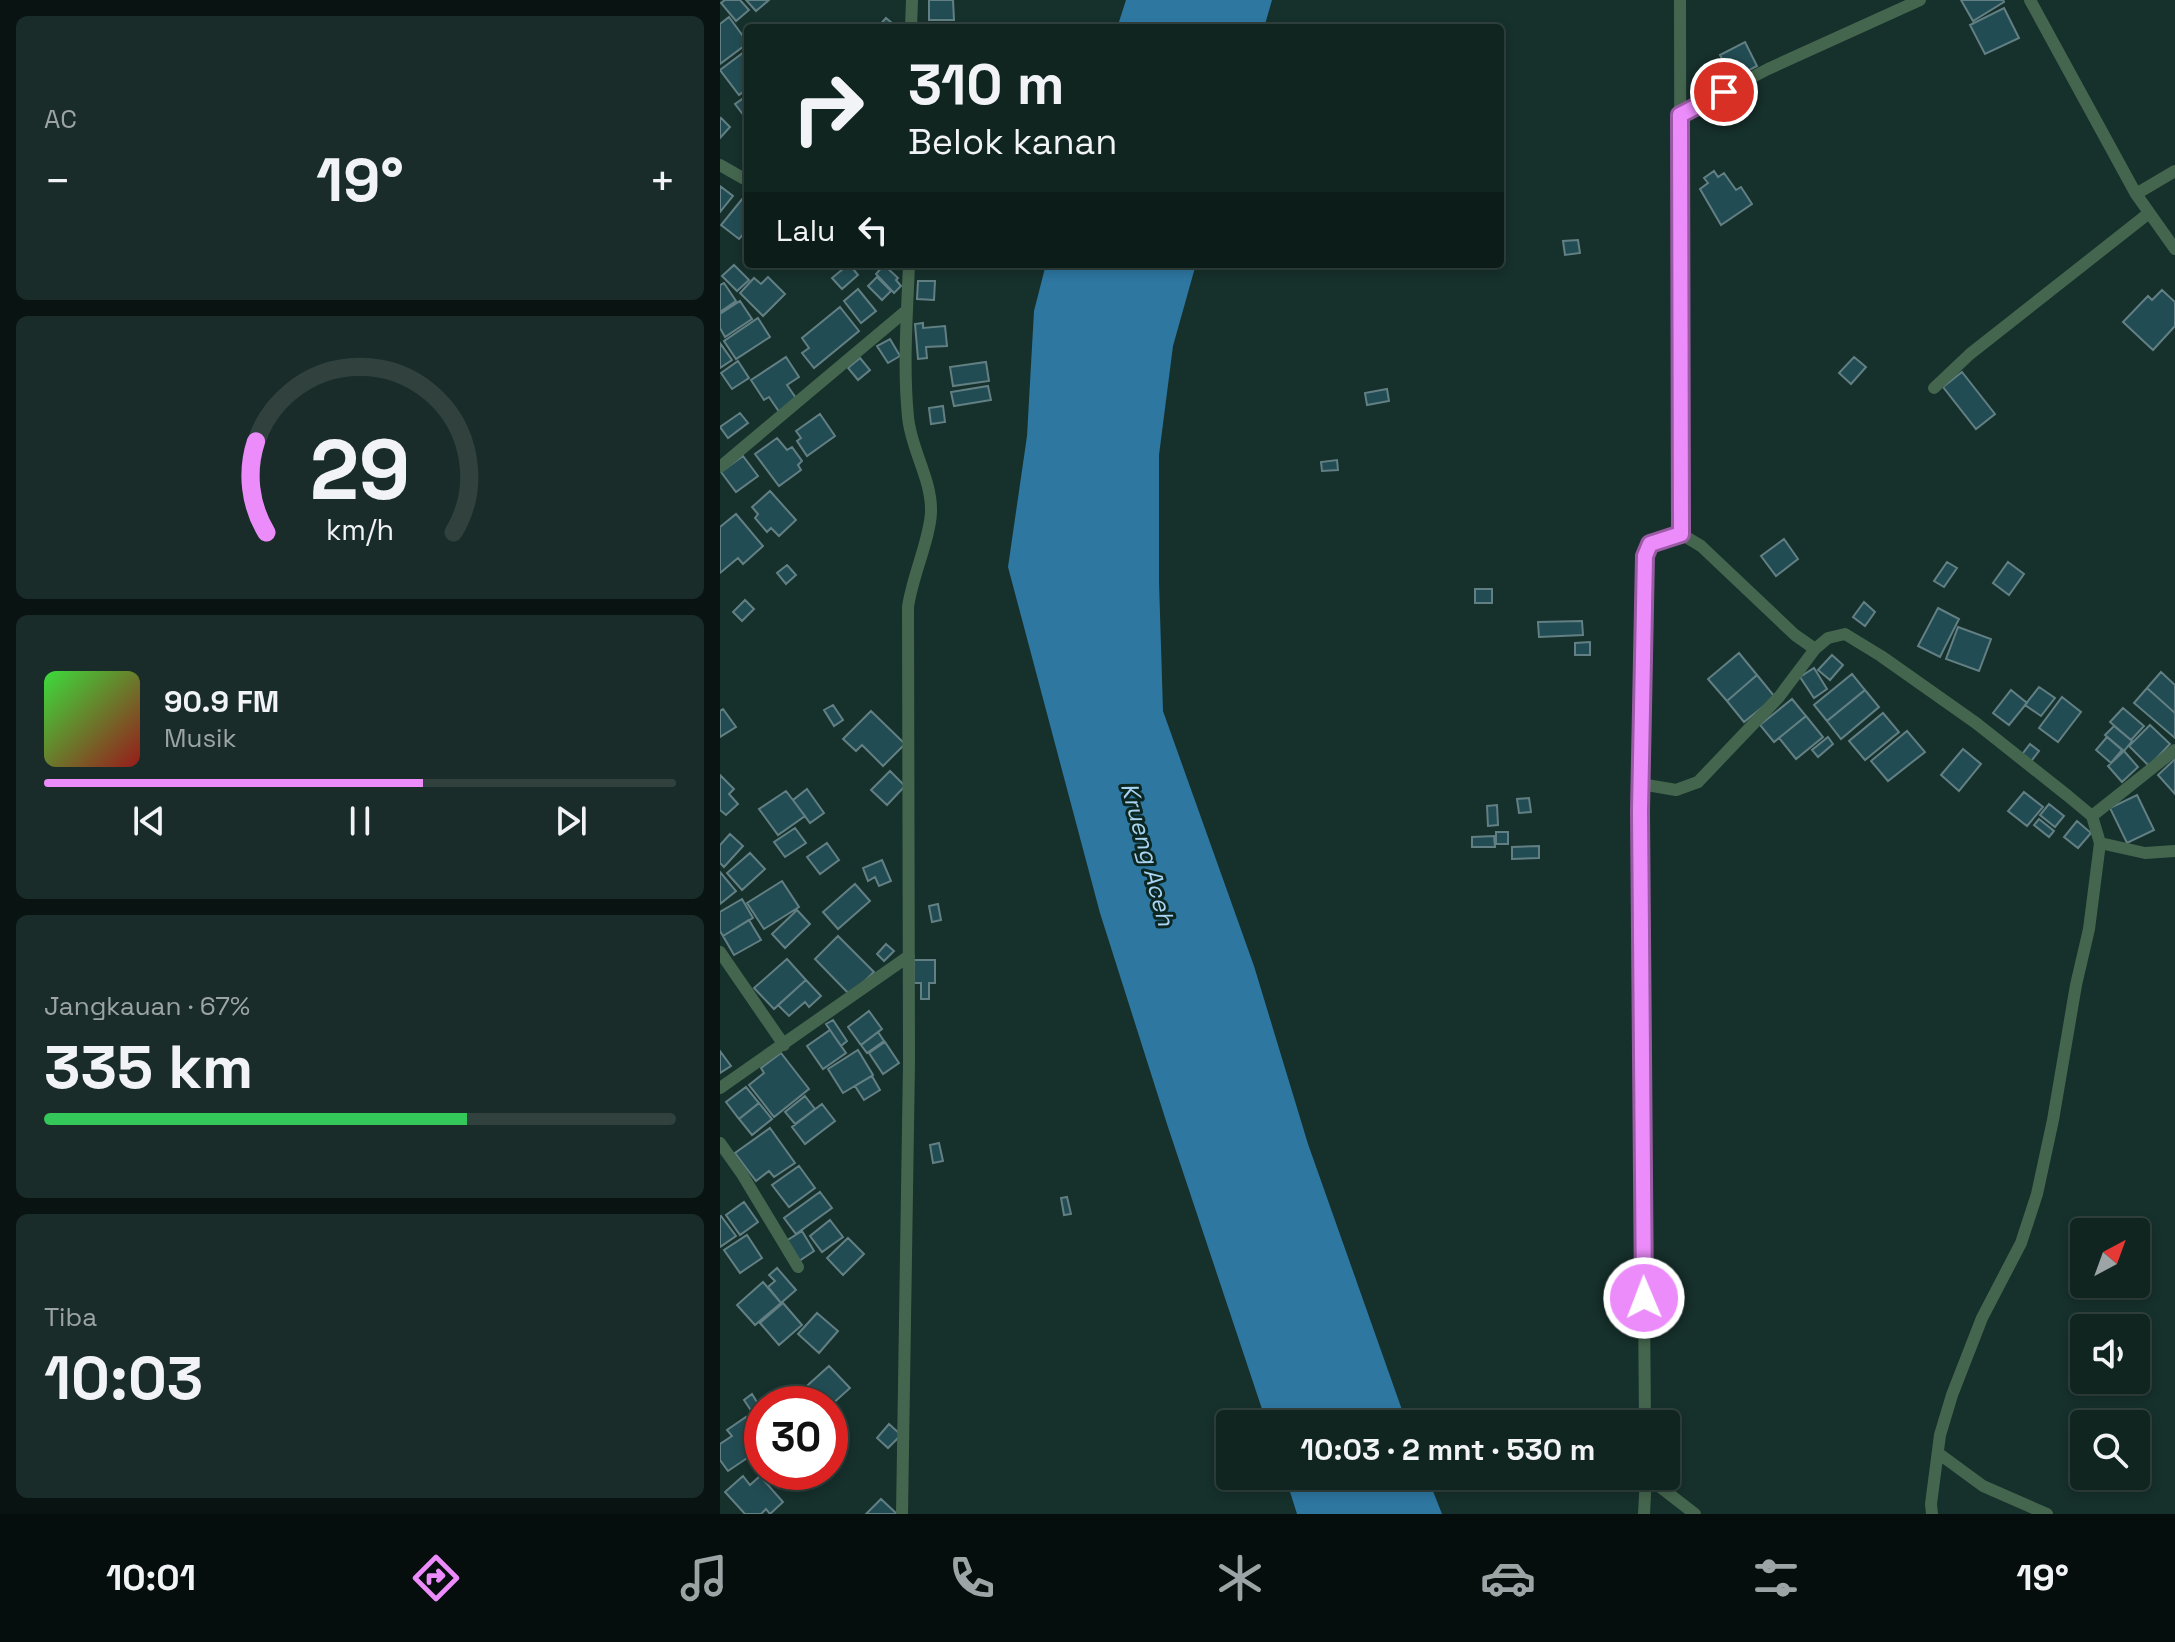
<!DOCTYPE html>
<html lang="id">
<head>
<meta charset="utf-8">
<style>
  :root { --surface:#102420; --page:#192c29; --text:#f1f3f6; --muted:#9ca4a5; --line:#30413e; --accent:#ec8cfb }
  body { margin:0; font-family:"Space Grotesk",sans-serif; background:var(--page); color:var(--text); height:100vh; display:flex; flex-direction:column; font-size:30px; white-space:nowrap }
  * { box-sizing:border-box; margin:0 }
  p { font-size:26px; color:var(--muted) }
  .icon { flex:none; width:44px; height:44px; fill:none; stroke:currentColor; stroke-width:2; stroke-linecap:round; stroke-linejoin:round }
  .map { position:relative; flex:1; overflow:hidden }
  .side { display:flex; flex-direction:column; gap:16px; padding:16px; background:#091412; width:720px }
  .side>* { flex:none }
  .hud { position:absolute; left:24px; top:24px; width:760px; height:244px; border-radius:8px; box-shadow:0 4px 12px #0003,0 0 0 2px var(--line); background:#102420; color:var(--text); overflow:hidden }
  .needle { width:52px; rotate:41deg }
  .fabs { position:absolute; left:1350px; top:1218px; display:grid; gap:16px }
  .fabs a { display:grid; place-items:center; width:80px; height:80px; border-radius:8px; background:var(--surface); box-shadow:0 4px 12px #0003,0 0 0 2px var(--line); font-size:40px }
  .speed { position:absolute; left:24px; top:1386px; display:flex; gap:16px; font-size:40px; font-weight:700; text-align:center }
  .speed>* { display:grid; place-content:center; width:104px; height:104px; border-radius:50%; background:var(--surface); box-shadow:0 4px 12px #0003,0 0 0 2px var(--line); line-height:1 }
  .speed .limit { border:12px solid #d22; background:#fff; color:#111 }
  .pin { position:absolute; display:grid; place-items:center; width:68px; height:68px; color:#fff; margin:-34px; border:4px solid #fff; border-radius:50%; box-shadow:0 2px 8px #0007 }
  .me { position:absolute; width:88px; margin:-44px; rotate:359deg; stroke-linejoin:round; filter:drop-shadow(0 0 6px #0008) }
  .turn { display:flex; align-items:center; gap:28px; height:168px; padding:0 32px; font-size:36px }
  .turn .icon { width:104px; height:104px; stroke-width:2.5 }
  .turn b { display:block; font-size:56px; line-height:68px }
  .then { display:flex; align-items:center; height:76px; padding:0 32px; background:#0003; gap:16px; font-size:30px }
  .big { font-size:60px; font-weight:700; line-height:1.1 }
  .side .widget { flex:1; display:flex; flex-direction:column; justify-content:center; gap:12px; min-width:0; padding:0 28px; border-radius:12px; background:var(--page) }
  .side .dial { align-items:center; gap:0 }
  .dial svg { height:208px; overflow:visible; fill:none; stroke:var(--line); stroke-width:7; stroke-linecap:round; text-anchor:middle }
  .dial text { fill:var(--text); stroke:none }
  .song { display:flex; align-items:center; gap:24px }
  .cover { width:96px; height:96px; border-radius:12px; background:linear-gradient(135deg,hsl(120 70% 55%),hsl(0 70% 35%)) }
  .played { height:8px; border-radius:4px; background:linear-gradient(90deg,var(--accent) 60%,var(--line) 60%) }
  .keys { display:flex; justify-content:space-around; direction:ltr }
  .heat { display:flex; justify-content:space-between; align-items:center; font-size:44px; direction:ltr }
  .charge { height:12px; border-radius:6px; background:linear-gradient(90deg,#34c759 67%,var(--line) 0) }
  .trip { position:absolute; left:496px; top:1410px; width:464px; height:80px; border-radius:8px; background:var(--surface); box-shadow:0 4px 12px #0003,0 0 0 2px var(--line); font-weight:700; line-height:80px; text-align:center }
  .dock { display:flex; height:128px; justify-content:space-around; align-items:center; background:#060e0d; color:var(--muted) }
  .dock .icon { width:56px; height:56px }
  .dock .on { color:var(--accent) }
  .dock b { font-size:36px; color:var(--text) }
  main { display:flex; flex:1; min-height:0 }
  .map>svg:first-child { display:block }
</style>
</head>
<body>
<main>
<section class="side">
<div class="widget"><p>AC</p>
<div class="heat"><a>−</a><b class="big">19°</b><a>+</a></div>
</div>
<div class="widget dial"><svg viewBox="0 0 100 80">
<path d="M14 69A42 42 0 1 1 86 69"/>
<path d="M14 69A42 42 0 0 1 10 34" stroke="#ec8cfb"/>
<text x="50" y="56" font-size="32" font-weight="700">29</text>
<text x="50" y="72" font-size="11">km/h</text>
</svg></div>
<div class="widget">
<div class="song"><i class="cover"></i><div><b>90.9 FM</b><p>Musik</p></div></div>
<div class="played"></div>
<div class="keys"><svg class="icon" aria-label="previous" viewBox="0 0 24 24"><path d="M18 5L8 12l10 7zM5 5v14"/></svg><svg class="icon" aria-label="pause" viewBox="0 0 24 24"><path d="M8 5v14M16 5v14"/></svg><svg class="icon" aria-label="next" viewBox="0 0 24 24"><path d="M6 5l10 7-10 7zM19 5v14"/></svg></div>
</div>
<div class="widget"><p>Jangkauan · 67%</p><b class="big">335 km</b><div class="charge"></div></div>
<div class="widget"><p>Tiba</p><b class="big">10:03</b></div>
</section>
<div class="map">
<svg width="1455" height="1514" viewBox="0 0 1455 1514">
  <rect width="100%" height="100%" fill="#16302b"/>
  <path fill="#2e77a1" d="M406,0H552L544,28H397Z
    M326,264H476L453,346L439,455V582L443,711L534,966L588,1144L687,1424H547L447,1124L380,913L288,567L307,436L314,311Z
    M565,1476H707L722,1514H577Z"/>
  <path fill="#224c53" stroke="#627f83" stroke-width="2" d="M5,0H20L29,10L16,21L1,3Z
    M26,0H49L36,11Z
    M209,0H233L234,20H209Z
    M1241,0H1283L1284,2L1253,21Z
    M1284,8L1299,38L1265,54L1250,25Z
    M9,17L28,43L0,64V24Z
    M166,18L178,28H157Z
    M1025,42L1037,66L1012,79L1009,72L1004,74L999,64L1003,61L1000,55Z
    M28,49V88L19,95L0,70Z
    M28,95V121L15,104Z
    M1,118L10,127L0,138V120Z
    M994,171L998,177L1004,173L1016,190L1021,187L1032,204L1001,225L980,189L988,183L984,178Z
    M0,186L13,196L0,212Z
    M23,198L28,202V229L19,239L1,225Z
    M858,240L860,253L845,255L843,241Z
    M129,264L138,275L122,289L112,278Z
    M14,265L29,280L17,291L2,276Z
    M164,265L178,278L176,280L181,286L174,293L156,274Z
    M48,277L65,294L43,316L20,293L34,278L41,284Z
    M157,277L171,291L162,300L148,286Z
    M198,281H215L214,300L197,299Z
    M4,283L16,301L0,312V285Z
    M138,289L156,311L141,323L124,301Z
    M1442,290L1455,302V326L1433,350L1403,322L1428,296L1432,300Z
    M20,301L32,319L5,337L0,328V314Z
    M120,307L139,331L94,368L82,353L89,348L82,338Z
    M38,318L50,337L16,359L4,341Z
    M203,323V328L225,326L227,346L206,347L207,358L198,359L195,324Z
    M170,339L180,356L168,363L157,346Z
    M0,343L12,360L0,368Z
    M66,357L79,377L67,385L78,401L60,413L49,397L44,400L31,380Z
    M1134,357L1146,367L1131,384L1119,373Z
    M140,358L150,370L138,380L128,368Z
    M18,361L29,378L12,389L1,373Z
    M266,362L269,381L233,386L230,367Z
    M1242,372L1275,414L1256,429L1223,387Z
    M268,386L271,400L234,406L231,392Z
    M667,389L669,401L647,405L645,393Z
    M223,406L225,422L211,424L209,408Z
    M20,413L28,423L8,438L0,427Z
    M100,414L115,436L87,456L77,441L81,438L76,431Z
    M57,438L67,450L72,447L82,461L78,465L81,470L59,486L35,454Z
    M23,456L38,476L16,492L1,472Z
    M617,460L618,470L602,471L601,462Z
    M50,491L76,520L59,536L51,528L47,532L35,518L38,514L32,507Z
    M16,514L43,546L23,564L18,558L0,573V527Z
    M1064,539L1078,559L1056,576L1041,556Z
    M1227,562L1237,568L1224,587L1214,581Z
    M1288,562L1304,574L1289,595L1273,583Z
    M67,565L76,575L66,584L57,573Z
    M755,589H772V603H755Z
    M25,600L34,609L22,621L13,612Z
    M1144,602L1155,612L1145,626L1133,617Z
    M1218,608L1239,619L1220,657L1198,646Z
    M862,621L863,635L819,637L818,622Z
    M1238,627L1271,639L1259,671L1226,659Z
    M870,642V655H855V643Z
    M1019,653L1037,675L1007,701L988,679Z
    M1112,655L1123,665L1110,680L1098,670Z
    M1094,668L1107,689L1094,698L1080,677Z
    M1441,672L1455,685V713L1427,688Z
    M1132,674L1145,690L1107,721L1094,705Z
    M1037,675L1055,697L1024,722L1007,701Z
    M1319,687L1335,698L1321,716L1305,705Z
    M1427,688L1455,713V738L1414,703Z
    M1145,690L1159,707L1121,739L1107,721Z
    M1291,690L1307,703L1289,725L1273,713Z
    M1342,697L1361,712L1338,742L1319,728Z
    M1072,699L1086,716L1054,742L1040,725Z
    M113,705L123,720L114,726L104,710Z
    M1403,708L1424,726L1411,740L1390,722Z
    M3,709L16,727L0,737V711Z
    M151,711L185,744L163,766L142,745L136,751L123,739Z
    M1163,713L1179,732L1145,760L1129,741Z
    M1086,716L1103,737L1076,759L1059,738Z
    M1430,725L1450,744L1429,766L1409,746Z
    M1394,726L1412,741L1404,751L1385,735Z
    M1187,731L1205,752L1168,781L1151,761Z
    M1108,737L1113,744L1098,757L1092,750Z
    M1387,737L1402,750L1391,763L1376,750Z
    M1310,744L1319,751L1309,764L1300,757Z
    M1243,749L1261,764L1239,791L1221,775Z
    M1404,751L1418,767L1402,782L1388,766Z
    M1455,759V794L1438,775Z
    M170,771L185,786L167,805L151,790Z
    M0,775L14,789L9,794L18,804L6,815L0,810Z
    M87,789L104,813L90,823L73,800Z
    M66,791L85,816L58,835L39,809Z
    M1304,792L1323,807L1307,826L1288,811Z
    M1417,795L1434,830L1407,843L1390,808Z
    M809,798L811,812L799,813L797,799Z
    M1329,804L1344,816L1335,827L1320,815Z
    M777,805L778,825L768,826L767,806Z
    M1319,819L1334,831L1329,837L1314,825Z
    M1357,821L1371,833L1358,848L1344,837Z
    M75,828L86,843L65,857L54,842Z
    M776,832H788V844H776Z
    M10,834L23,846L4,867L0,863V845Z
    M774,836L775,847H752V837Z
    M107,843L119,860L100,874L87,857Z
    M819,846V858L792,859V847Z
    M30,853L45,869L22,890L7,873Z
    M162,860L171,881L159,886L155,877L148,881L143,868Z
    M0,872L16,891L0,904Z
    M62,881L79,907L44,929L27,903Z
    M135,884L150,901L118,929L103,912Z
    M22,899L33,918L3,936L0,931V912Z
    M218,904L221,920L212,922L209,906Z
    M77,910L90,924L65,948L52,934Z
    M29,920L41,940L14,955L3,936Z
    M118,936L154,972L130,995L95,959Z
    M166,944L174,951L164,961L157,954Z
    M67,959L86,980L54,1009L34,988Z
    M194,960H215V983H209V999H201V983H194Z
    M86,980L101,996L89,1007L85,1002L69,1016L58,1005Z
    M149,1011L162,1029L141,1045L128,1027Z
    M113,1020L127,1041L121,1046L106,1024Z
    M110,1030L126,1053L103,1069L87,1046Z
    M158,1032L164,1041L147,1053L141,1045Z
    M165,1042L179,1063L163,1074L149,1053Z
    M138,1050L153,1075L123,1093L108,1069Z
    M0,1051L11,1066L0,1073Z
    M61,1053L89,1089L54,1117L29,1085L44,1073L41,1068Z
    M152,1076L160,1090L144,1100L135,1086Z
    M26,1087L39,1103L19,1119L6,1102Z
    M85,1096L95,1109L75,1124L65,1112Z
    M39,1103L52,1119L32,1135L19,1119Z
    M102,1104L115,1121L85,1144L72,1127Z
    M50,1128L75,1163L54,1177L49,1171L36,1181L15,1153Z
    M219,1143L223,1161L213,1163L210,1145Z
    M79,1166L95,1188L69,1207L52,1185Z
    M100,1192L112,1208L76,1234L64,1218Z
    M347,1197L351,1214L344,1215L341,1198Z
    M24,1202L38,1222L20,1235L6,1215Z
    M1,1216L16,1236L0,1247V1217Z
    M110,1220L123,1237L102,1252L90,1236Z
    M82,1231L94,1251L79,1261L66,1241Z
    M27,1235L42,1258L20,1273L4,1250Z
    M128,1238L144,1254L123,1275L107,1258Z
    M57,1268L76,1290L61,1303L48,1287L55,1281L49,1275Z
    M43,1282L61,1303L35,1325L17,1305Z
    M63,1303L82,1325L59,1345L40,1323Z
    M97,1313L118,1331L99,1353L78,1334Z
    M109,1366L130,1388L110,1406V1404H89L79,1393Z
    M32,1394L40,1407L32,1412L24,1400Z
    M26,1417L42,1441V1448L8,1471L0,1460V1444L12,1436L7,1430Z
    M169,1424L181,1435L168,1448L157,1438Z
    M23,1476L30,1485L40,1476L63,1502L50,1514L46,1509L41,1514H25L5,1492Z
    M161,1499L177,1514H146Z"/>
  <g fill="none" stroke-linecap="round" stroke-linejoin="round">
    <path stroke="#45664e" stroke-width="12" d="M1310,0L1416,194L1455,249
      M191,28L192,0
      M960,115L1048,69L1200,0
      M0,165L28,181
      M1416,194L1455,171
      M1214,388L1250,354L1429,213
      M0,467L187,310
      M961,534L981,546L1075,635L1095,649L1108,638L1125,634L1161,656L1256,723L1348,796L1372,816L1380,843L1425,853L1455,851
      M921,784L956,790L978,782L1059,697L1095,649
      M1372,816L1455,750
      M0,952L64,1045
      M0,1088L189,956
      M0,1143L22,1174L78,1267
      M925,1424L920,811L925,556L930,544L961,534L960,0
      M1218,1453L1263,1486L1327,1514
      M926,1476L975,1514
      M182,1514L189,1062L188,607C192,577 210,539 211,512C212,479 191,450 188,417C183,367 187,315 189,264
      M924,1514L926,1476
      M1212,1514L1211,1504L1220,1435L1232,1395L1262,1318L1301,1243L1317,1194L1333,1120L1356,985L1369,929L1380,843"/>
  </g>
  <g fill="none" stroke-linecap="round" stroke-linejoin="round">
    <g stroke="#995ba3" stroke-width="20">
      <path id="route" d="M924,1298L920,811L925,556L930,544L961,534L960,115L1004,92"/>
    </g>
    <use href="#route" stroke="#ec8cfb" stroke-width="14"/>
  </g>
  <g text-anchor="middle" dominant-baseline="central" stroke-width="6" stroke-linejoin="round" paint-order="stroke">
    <g font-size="24" font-style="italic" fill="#a9d4f1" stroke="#0c2621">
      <text transform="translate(428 854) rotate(75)">Krueng Aceh</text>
    </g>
  </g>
</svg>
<div class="fabs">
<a><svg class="needle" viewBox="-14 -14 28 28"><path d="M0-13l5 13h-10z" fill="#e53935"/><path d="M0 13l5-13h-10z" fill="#9ca4a5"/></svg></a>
<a><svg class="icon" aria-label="sound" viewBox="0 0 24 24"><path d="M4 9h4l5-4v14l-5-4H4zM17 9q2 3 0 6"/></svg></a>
<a><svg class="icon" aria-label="search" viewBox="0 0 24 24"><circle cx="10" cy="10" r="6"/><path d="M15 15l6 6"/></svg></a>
</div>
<div class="speed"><div class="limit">30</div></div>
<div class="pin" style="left:1004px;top:92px;background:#d93025"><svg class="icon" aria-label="arrive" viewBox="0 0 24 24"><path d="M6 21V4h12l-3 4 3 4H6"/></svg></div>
<svg class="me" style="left:924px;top:1298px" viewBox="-20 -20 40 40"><circle r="17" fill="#ec8cfb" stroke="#fff" stroke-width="3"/><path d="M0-11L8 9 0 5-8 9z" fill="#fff"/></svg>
<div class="trip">10:03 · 2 mnt · 530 m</div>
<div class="hud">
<div class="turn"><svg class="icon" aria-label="right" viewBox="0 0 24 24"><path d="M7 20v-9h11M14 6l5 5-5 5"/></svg><div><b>310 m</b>Belok kanan</div></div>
<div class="then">Lalu<svg class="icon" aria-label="left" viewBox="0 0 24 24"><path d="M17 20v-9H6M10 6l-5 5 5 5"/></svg></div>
</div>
</div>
</main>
<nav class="dock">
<b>10:01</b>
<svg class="icon on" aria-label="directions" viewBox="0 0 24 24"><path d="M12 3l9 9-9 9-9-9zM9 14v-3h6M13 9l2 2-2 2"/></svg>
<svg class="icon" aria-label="music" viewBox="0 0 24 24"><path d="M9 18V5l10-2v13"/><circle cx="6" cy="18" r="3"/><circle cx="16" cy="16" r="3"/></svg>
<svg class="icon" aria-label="phone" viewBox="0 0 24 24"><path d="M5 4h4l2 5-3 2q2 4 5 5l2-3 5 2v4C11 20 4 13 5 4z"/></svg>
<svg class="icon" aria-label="climate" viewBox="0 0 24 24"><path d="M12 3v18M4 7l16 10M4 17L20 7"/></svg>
<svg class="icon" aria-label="car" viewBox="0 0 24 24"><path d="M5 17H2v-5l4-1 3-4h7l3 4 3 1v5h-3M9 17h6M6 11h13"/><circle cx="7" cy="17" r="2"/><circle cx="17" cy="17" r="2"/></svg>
<svg class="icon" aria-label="filters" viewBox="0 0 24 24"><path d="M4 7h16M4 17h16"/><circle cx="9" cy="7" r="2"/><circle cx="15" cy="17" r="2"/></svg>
<b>19°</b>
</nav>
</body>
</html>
